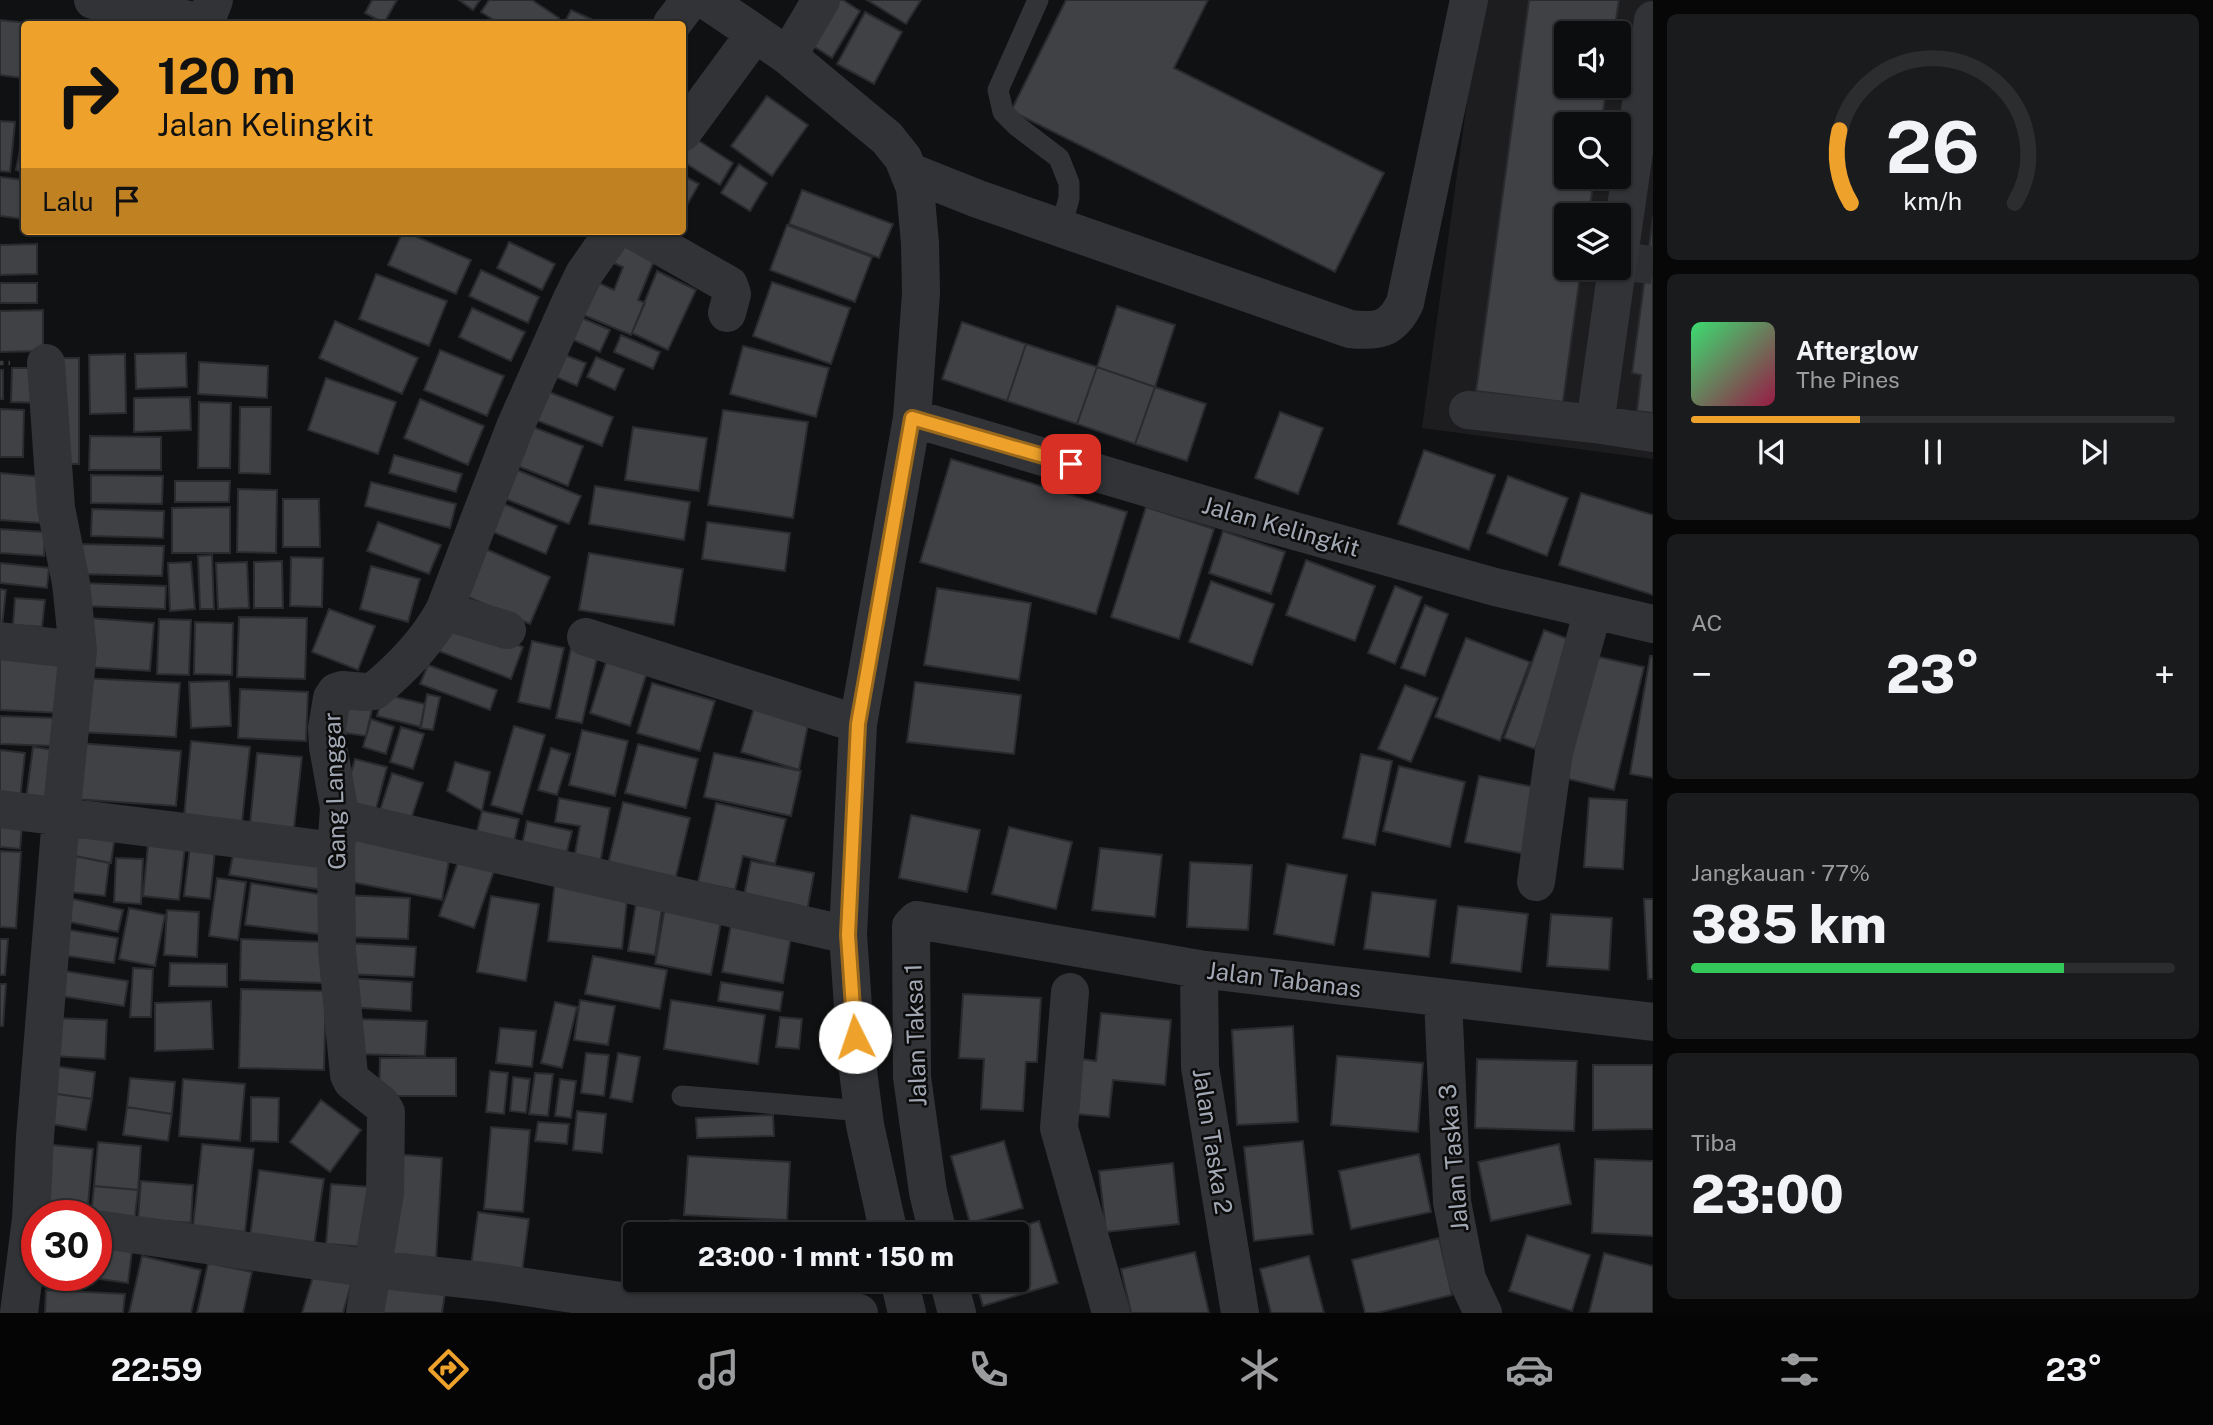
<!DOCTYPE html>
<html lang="id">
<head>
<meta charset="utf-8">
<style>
  :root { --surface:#0c0d0e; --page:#1a1b1c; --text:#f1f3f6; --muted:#9a9c9e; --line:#2c2d2e; --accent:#efa22b }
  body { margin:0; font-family:"Public Sans",sans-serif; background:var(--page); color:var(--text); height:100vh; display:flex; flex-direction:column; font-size:26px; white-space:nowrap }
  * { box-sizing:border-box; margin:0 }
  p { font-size:23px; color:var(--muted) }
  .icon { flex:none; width:38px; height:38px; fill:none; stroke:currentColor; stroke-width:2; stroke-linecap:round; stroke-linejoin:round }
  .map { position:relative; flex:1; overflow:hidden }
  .drawer { display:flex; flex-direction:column; gap:14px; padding:14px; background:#070708; width:560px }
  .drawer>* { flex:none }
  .banner { position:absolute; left:21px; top:21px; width:665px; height:214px; border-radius:7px; box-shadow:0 2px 5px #0004,0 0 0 2px var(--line); background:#efa22b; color:#111; overflow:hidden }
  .buttons { position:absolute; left:1554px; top:21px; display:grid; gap:14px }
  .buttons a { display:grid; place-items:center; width:77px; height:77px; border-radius:7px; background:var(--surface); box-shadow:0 2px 5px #0004,0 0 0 2px var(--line); font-size:35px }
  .speed { position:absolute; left:21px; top:1200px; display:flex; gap:14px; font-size:35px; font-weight:700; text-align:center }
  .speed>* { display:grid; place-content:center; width:91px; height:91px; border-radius:50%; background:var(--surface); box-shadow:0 2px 5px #0004,0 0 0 2px var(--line); line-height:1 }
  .speed .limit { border:10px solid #d22; background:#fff; color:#111 }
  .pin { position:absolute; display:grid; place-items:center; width:60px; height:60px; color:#fff; margin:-30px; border-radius:14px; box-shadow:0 4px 10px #0006 }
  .me { position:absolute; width:77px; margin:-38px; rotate:356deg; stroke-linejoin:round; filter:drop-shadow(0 0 5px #0008) }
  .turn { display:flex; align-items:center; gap:24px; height:147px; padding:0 21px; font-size:32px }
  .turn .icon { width:91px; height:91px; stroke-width:2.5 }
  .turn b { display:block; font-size:49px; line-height:60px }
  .then { display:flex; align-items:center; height:66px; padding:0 21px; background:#0003; gap:14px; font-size:26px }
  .big { font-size:52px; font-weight:800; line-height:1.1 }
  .drawer .widget { flex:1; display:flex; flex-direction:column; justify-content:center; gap:10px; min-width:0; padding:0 24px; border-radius:10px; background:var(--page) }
  .drawer .dial { align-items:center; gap:0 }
  .dial svg { height:182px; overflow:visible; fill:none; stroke:var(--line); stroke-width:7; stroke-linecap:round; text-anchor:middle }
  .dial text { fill:var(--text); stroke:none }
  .song { display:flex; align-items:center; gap:21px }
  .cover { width:84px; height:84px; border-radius:10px; background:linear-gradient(135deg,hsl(140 70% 55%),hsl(340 70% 35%)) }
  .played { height:7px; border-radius:4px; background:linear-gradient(90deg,var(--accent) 35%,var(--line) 35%) }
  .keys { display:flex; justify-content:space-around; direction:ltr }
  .heat { display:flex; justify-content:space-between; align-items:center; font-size:38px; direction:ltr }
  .charge { height:10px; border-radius:5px; background:linear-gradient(90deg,#34c759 77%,var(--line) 0) }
  .trip { position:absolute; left:623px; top:1222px; width:406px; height:70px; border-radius:7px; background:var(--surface); box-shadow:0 2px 5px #0004,0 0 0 2px var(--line); font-weight:800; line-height:70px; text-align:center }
  .dock { display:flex; height:112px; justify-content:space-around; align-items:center; background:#050506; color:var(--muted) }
  .dock .icon { width:49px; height:49px }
  .dock .current { color:var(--accent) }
  .dock b { font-size:32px; color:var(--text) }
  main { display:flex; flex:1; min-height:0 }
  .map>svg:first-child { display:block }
</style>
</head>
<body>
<main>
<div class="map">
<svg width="1653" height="1313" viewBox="0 0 1653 1313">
  <rect width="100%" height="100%" fill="#101112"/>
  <path fill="#1d1d1f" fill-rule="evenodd" d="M1481,0H1653V459L1422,428ZM1566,33H1619V86H1566ZM1566,124H1619V177H1566ZM1566,215H1619V268H1566Z"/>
  <path fill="#3f4145" stroke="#2a2b2e" stroke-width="2" d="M372,0H397L384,23L365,13Z
    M459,0H480L473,10Z
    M489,0H532L559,18L555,24H500L481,12Z
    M835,0H843L860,11L832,58L810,44Z
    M867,0H921L906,24Z
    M1066,0H1208L1174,68L1384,173L1335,272L1011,111Z
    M1529,0H1619L1614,33H1566V86H1607L1601,124H1566V177H1594L1589,215H1566V268H1581L1563,402L1476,391Z
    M571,10L602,24H564Z
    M865,12L902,32L874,84L837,64Z
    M0,20L29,23L24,24L22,78L0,75Z
    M767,96L808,125L772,176L731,146Z
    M0,121L15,122L10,172L0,171Z
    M24,128V172L16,170Z
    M693,137L733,163L720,185L682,161V153Z
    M739,164L767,183L750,211L721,193Z
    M682,175L699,184L683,212H682Z
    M0,177L24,180V219L0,216Z
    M802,190L893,224L879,258L789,224Z
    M1653,217V413L1637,411L1641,375L1632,373Z
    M787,225L872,257L855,302L770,270Z
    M403,231L471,260L456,294L388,265Z
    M615,234L656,256L638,300L645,303L631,335L574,311L588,278L614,290L623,267L604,259Z
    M509,242L555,264L542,290L497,268Z
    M37,244V274L0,275V245Z
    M481,270L539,297L528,323L469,296Z
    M657,271L696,290L668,350L632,333Z
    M376,274L447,301L429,346L359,319Z
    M772,282L850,308L831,364L753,336Z
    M0,283H37V303H0Z
    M1117,306L1175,325L1155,387L1097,367Z
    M472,308L525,332L511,361L459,337Z
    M43,310V351L0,352V311Z
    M568,312L610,330L600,352L558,333Z
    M335,321L418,358L402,394L319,358Z
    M962,322L1026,344L1007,401L942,379Z
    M621,335L660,352L653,369L614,352Z
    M1026,344L1097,367L1077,424L1007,401Z
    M743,346L829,368L816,417L730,394Z
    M440,350L504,376L487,416L424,390Z
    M557,352L586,363L577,386L549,374Z
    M186,353L187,387L136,389L135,354Z
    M125,354L126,413L90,414L89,355Z
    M596,357L624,369L615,390L587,377Z
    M55,358H79V464H54Z
    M199,362L268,366L267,398L198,394Z
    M1097,367L1155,387L1135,444L1077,424Z
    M12,368H41L40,403L11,402Z
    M0,370H3V399H0Z
    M326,378L396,402L378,454L308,430Z
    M1155,387L1206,404L1187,461L1135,444Z
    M539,388L613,417L602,446L528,417Z
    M190,397L191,430L134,432V398Z
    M420,399L484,426L468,465L404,438Z
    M199,402L231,403L230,468H198Z
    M240,407H271L270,474L239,473Z
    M0,409L24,410L23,457H0Z
    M723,410L808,422L793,518L708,505Z
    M1280,412L1323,428L1298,494L1255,478Z
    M525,424L583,446L568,486L510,463Z
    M633,427L707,438L699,491L625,480Z
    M90,436L161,437V470H89Z
    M1424,450L1495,475L1469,550L1398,524Z
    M394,455L462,474L456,492L389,473Z
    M951,459L1127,512L1096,614L920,562Z
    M510,467L581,496L569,524L498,496Z
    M0,473L44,477L40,523L0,520Z
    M91,475L163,476L162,504L91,503Z
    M1508,476L1568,498L1547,556L1487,533Z
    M175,481H230L229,502H175Z
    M371,482L456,504L450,528L365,506Z
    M595,486L690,502L684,540L589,524Z
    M238,489L277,490L276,553L237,552Z
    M1581,493L1653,515V595L1559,565Z
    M283,499H319L320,547H283Z
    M492,499L557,526L546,554L481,527Z
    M230,507V553H172V508Z
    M1146,507L1214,529L1179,639L1111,617Z
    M92,509L164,511L163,538L91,536Z
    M378,522L441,545L429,574L367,551Z
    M707,522L790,533L785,571L702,559Z
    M0,529L45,532L44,556L0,553Z
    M1223,531L1285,552L1271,594L1209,573Z
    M77,544L164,546L162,576L76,574Z
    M479,546L550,577L530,624L459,593Z
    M589,553L683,569L674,625L579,610Z
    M212,555L214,609H200L198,556Z
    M291,557L323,558L322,607L290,606Z
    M1306,560L1375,586L1355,641L1286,615Z
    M282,561L283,608H254V562Z
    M191,562L195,609L170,611L168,563Z
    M247,562L249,608L218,609L216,563Z
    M0,563L49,568L47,588L0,583Z
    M371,566L420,579L408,622L360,609Z
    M1211,581L1274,604L1252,665L1189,642Z
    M82,583L166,586L165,609L81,606Z
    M1395,586L1422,597L1395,664L1368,653Z
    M937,588L1031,603L1019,680L924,665Z
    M0,589L6,590L2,627L0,626Z
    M15,598L45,600L42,627L13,625Z
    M1425,605L1448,614L1425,676L1401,668Z
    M329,609L375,626L358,670L312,652Z
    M239,617L307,618L305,679L237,677Z
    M90,618L154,623L150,671L86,667Z
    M449,618L523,647L511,679L436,650Z
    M159,619L191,620L189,675L157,674Z
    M195,622L233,623L232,675L194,674Z
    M1544,630L1574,641L1535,749L1504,738Z
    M1466,638L1530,662L1500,741L1435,717Z
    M532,641L564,648L550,709L518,702Z
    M571,648L598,654L582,723L556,718Z
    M0,653L63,656L60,713L0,710Z
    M1590,655L1644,667L1614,790L1560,777Z
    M608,656L648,669L630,726L590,713Z
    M1650,656H1653V778L1630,774Z
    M428,665L497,690L490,710L420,684Z
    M82,678L180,683L176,737L78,732Z
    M229,681L231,726L191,728L189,682Z
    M915,682L1021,695L1014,754L907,742Z
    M652,683L715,701L700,751L637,733Z
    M1405,685L1438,698L1411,762L1378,749Z
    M240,689L308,692L306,741L238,738Z
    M383,694L425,704L421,727L377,716Z
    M427,694L440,697L433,730L420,728Z
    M342,696L374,701L366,736L337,732Z
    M754,708L809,719L799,770L741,752Z
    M0,716L56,718L55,746L0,744Z
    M371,719L394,727L386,754L363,747Z
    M514,726L545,735L522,814L491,805Z
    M401,727L424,734L413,769L390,762Z
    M582,730L628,741L615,796L569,785Z
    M191,741L250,747L242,822L184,817Z
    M78,743L181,751L176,806L74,799Z
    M638,744L698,759L686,808L625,793Z
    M33,747L55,750L47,809L25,806Z
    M551,748L570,754L557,795L538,790Z
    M0,750L25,753L20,800L0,798Z
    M257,753L302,757L294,828L250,824Z
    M714,753L801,771L791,816L704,797Z
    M1361,754L1392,761L1375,845L1343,838Z
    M355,759L387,767L376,809L343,801Z
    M455,762L490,772L482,811L447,791Z
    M1399,766L1465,782L1450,847L1383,831Z
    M392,773L423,783L410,822L379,813Z
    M1479,776L1539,788L1525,854L1465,842Z
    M559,798L610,808L599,869L573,864L580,826L555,822Z
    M1589,798L1627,800L1623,869L1584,867Z
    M623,802L690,818L673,889L606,872Z
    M716,803L786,819L775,864L743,856L735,890L698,882Z
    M482,811L519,819L513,847L475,839Z
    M0,814L23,816L20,849L0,847Z
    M911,815L980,830L967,892L899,878Z
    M527,821L572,831L565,860L521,850Z
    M1009,827L1072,842L1056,909L992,894Z
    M68,830L115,836L111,863L65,854Z
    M351,831L451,849L442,900L341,880Z
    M149,834L186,838L179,900L143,896Z
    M191,838L216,841L210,899L184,896Z
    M235,845L328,860L323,890L229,875Z
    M1100,848L1162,855L1155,917L1092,910Z
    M0,851L21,852L16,928L0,927Z
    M65,854L109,863L105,896L60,891Z
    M460,856L495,868L474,928L439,916Z
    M116,858L143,859L141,904L114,902Z
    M751,861L814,873L806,917L742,905Z
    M1190,862L1252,865L1248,930L1187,927Z
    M1287,864L1347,875L1334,945L1274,934Z
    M217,878L246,882L238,940L209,936Z
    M555,881L628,890L622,949L548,941Z
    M251,883L319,894V934L245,925Z
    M638,891L664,895L655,955L628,951Z
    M1372,892L1436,900L1429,957L1364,949Z
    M344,895L410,898L408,939L342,937Z
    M491,896L539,904L526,981L477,972Z
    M65,897L123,910L118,932L60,920Z
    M1644,899H1653V979H1648Z
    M666,901L723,911L711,975L655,964Z
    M1458,906L1528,914L1521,972L1451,963Z
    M129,908L165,915L155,966L119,959Z
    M167,910L199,912L197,957L164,955Z
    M733,914L793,925L783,983L722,972Z
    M1551,914L1612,918L1609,970L1547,966Z
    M58,928L118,938L114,963L55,954Z
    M0,939H8L5,975H0Z
    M241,939L324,942L323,983L240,980Z
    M349,943L416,947L414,977L347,974Z
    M593,956L667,970L660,1009L585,994Z
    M170,963L227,964V987L169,986Z
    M133,968L153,969L151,1017H130Z
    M58,970L128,981L124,1006L54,995Z
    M349,978L412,982L411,1011L347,1007Z
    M721,982L783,992L780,1011L718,1001Z
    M0,984H6L3,1026H0Z
    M241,989L326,991L324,1070L239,1068Z
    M963,994L1041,998L1037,1062H1026L1023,1111L981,1109L984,1059L959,1058Z
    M580,1000L615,1006L608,1045L574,1040Z
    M671,1000L765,1015L758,1064L664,1049Z
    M211,1001L213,1049L155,1051V1003Z
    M555,1002L577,1007L562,1068L541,1063Z
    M1101,1013L1171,1020L1165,1085L1113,1080L1109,1117L1077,1114L1082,1059L1096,1061Z
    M780,1017L802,1019L799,1049L776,1047Z
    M55,1018L107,1020L105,1059L52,1056Z
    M357,1019L427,1021L425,1056L355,1054Z
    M1293,1026L1298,1122L1237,1125L1232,1030Z
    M500,1028L536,1031L532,1067L496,1063Z
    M586,1053L609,1055L604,1096L581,1093Z
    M618,1053L640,1057L632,1102L610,1098Z
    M1337,1056L1423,1063L1418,1132L1331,1125Z
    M380,1058H456V1096H379Z
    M1477,1059L1577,1061L1574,1131L1475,1128Z
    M1593,1065H1653V1129L1593,1130Z
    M54,1066L95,1072L92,1099L50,1093Z
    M490,1071L508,1073L504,1114L486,1112Z
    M535,1073L553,1074L548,1116L529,1114Z
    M513,1077L530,1079L526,1113L510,1111Z
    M130,1078L175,1082L172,1114L127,1107Z
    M183,1079L245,1084L240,1141L179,1136Z
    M560,1079L576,1081L571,1118L555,1116Z
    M50,1093L92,1099L86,1130L45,1123Z
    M251,1097L279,1098L278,1142L251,1141Z
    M321,1100L361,1130L330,1172L290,1142Z
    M127,1107L172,1114L168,1141L123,1135Z
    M577,1111L606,1114L602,1153L573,1150Z
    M773,1115L774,1136L697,1138L696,1118Z
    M538,1122L569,1124L567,1144L535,1141Z
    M491,1127L530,1130L523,1212L484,1209Z
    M1004,1141L1023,1208L970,1223L951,1156Z
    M1303,1141L1313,1234L1254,1241L1244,1147Z
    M98,1142L141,1146L138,1190L94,1186Z
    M44,1144L93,1149L87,1216L37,1212Z
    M202,1144L254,1149L245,1232L193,1226Z
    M1559,1144L1571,1204L1491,1221L1478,1162Z
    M395,1154L442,1158L436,1260L388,1256Z
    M1419,1154L1431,1212L1351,1229L1339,1171Z
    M688,1156L790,1162L787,1220L684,1215Z
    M1595,1159L1653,1161V1236L1592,1233Z
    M1173,1163L1179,1224L1106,1232L1099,1171Z
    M259,1170L324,1179L314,1245L250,1236Z
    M141,1181L193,1185L191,1223L138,1219Z
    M331,1184L370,1187L366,1247L326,1244Z
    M94,1186L138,1190L134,1225L91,1216Z
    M478,1212L529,1219L521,1280L470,1273Z
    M671,1220L815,1230V1234H670Z
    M1039,1221L1058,1283L983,1306L975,1279H1017V1234H996Z
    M1527,1235L1590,1255L1572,1311L1509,1291Z
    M1439,1238L1452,1295L1377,1313H1365L1352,1260Z
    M96,1245L132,1251L128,1283L79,1276H96Z
    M1195,1252L1209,1313H1131L1121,1269Z
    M1604,1253L1653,1266V1313H1589Z
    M142,1256L201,1270L191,1313H129Z
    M1309,1256L1324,1313H1271L1260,1269Z
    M208,1263L252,1272L243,1313H197Z
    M315,1270L352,1281L343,1313H302Z
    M667,1279H811L810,1303L666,1294Z
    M378,1282L445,1293L442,1313H373Z
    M46,1290L125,1294L123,1313H45Z"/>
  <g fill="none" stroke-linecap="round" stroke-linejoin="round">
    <path stroke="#2d2f32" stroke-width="38" stroke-dasharray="38 19" stroke-linecap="butt" d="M1635,263L1653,265"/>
    <path stroke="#383a3e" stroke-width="4.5" stroke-dasharray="3.5 5" stroke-linecap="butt" d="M0,363H10"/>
    <path stroke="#323337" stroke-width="21" d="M1038,0L998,90L1003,112L1017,126L1059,158L1069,183V198L1061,228
      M682,1096L863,1111"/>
    <path stroke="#323337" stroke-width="38" d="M93,0L199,22L209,13L214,0
      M706,0L788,56L887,138L903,158L915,188L920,243L921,293L912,418L858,724L848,935L857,1063L865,1125L889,1234
      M672,24L690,0
      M788,56L821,0
      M682,133L754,35
      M910,172L978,199L1350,329C1378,332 1392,330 1405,303L1469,0
      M634,231L729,285L732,294L727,313
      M1619,256L1653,20
      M1468,410L1595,424L1653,433
      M912,418L1266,523L1495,587L1653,624
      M1595,424L1617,268
      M444,611L507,630
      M586,637L858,724
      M0,641L78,650
      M0,809L336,851
      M339,818L848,935
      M1536,882L1554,752L1593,610
      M1199,969L1200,1067L1240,1313
      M1070,992L1059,1128L1111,1313
      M1443,998L1452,1202L1467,1279L1483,1313
      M96,1229L373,1269L492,1282L634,1303L737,1310H815L859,1313
      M938,1234L928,1192L912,1077L911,926L917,920L1199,969L1653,1022
      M899,1279L907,1313
      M948,1279L957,1313
      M19,1313L31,1219L35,1137L61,817L78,650L71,583L56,508L46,363
      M365,1313L385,1193L386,1112L381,1104L352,1081L349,1075L337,950L336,851L339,808L328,747L327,728L332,698L336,692L342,690L366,692L374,691C401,669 427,642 444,611L515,427L570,303L584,274L614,231"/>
  </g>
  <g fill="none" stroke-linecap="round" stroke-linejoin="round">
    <g stroke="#9b691c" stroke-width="18">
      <path id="route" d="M855,1037L848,935L858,724L912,418L1071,464"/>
    </g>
    <use href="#route" stroke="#efa22b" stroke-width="12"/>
  </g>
  <g text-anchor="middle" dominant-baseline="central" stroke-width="5" stroke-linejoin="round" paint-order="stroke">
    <g font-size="24" fill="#a2a8b3" stroke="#0c0c0d">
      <text transform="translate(1281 526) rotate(16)">Jalan Kelingkit</text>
      <text transform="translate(334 791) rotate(-92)">Gang Langgar</text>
      <text transform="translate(1284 979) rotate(7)">Jalan Tabanas</text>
      <text transform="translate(915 1035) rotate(-92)">Jalan Taksa 1</text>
      <text transform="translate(1213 1141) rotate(81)">Jalan Taska 2</text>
      <text transform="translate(1453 1158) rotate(-95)">Jalan Taska 3</text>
    </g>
  </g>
</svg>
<div class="buttons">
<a><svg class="icon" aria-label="sound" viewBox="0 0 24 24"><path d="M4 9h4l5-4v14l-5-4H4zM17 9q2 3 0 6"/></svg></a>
<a><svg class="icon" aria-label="search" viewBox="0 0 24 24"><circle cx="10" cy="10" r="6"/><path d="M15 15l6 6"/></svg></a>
<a><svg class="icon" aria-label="layers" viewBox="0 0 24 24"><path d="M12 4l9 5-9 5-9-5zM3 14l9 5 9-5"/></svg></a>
</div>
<div class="speed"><div class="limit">30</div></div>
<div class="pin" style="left:1071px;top:464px;background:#d93025"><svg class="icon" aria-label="arrive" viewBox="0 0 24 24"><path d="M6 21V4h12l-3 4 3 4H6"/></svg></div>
<svg class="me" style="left:855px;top:1037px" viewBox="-20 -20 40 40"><circle r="19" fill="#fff"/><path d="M0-13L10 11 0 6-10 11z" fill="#efa22b"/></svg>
<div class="trip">23:00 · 1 mnt · 150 m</div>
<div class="banner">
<div class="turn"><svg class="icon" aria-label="right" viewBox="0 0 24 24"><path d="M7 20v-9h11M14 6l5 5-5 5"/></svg><div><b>120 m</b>Jalan Kelingkit</div></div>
<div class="then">Lalu<svg class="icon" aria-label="arrive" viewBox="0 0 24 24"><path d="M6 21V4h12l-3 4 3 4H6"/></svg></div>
</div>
</div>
<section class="drawer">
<div class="widget dial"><svg viewBox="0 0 100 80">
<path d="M14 69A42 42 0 1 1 86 69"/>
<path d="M14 69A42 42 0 0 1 9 37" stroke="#efa22b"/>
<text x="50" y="56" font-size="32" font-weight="700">26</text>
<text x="50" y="72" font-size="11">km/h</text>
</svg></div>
<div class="widget">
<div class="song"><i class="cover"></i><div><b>Afterglow</b><p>The Pines</p></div></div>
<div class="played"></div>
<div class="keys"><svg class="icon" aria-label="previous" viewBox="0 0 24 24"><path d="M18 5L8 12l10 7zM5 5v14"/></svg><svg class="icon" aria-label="pause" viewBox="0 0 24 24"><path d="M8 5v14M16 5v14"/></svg><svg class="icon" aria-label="next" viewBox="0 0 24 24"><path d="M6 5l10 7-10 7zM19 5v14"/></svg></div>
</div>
<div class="widget"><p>AC</p>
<div class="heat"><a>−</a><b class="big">23°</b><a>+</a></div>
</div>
<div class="widget"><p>Jangkauan · 77%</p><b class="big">385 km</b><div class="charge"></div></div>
<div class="widget"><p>Tiba</p><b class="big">23:00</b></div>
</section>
</main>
<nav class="dock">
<b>22:59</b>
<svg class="icon current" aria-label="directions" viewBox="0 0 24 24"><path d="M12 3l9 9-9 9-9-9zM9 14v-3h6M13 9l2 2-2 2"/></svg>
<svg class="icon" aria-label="music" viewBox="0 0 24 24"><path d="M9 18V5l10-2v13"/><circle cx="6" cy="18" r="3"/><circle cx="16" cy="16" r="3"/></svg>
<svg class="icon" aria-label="phone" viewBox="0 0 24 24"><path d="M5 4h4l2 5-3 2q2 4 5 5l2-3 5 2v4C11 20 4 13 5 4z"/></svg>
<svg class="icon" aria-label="climate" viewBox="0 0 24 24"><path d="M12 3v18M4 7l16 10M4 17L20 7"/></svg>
<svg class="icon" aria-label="car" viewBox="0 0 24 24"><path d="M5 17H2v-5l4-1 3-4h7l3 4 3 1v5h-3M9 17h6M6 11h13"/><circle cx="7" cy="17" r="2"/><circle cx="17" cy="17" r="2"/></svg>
<svg class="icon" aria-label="filters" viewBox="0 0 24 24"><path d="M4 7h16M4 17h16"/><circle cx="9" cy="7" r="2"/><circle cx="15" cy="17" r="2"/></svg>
<b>23°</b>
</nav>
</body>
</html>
